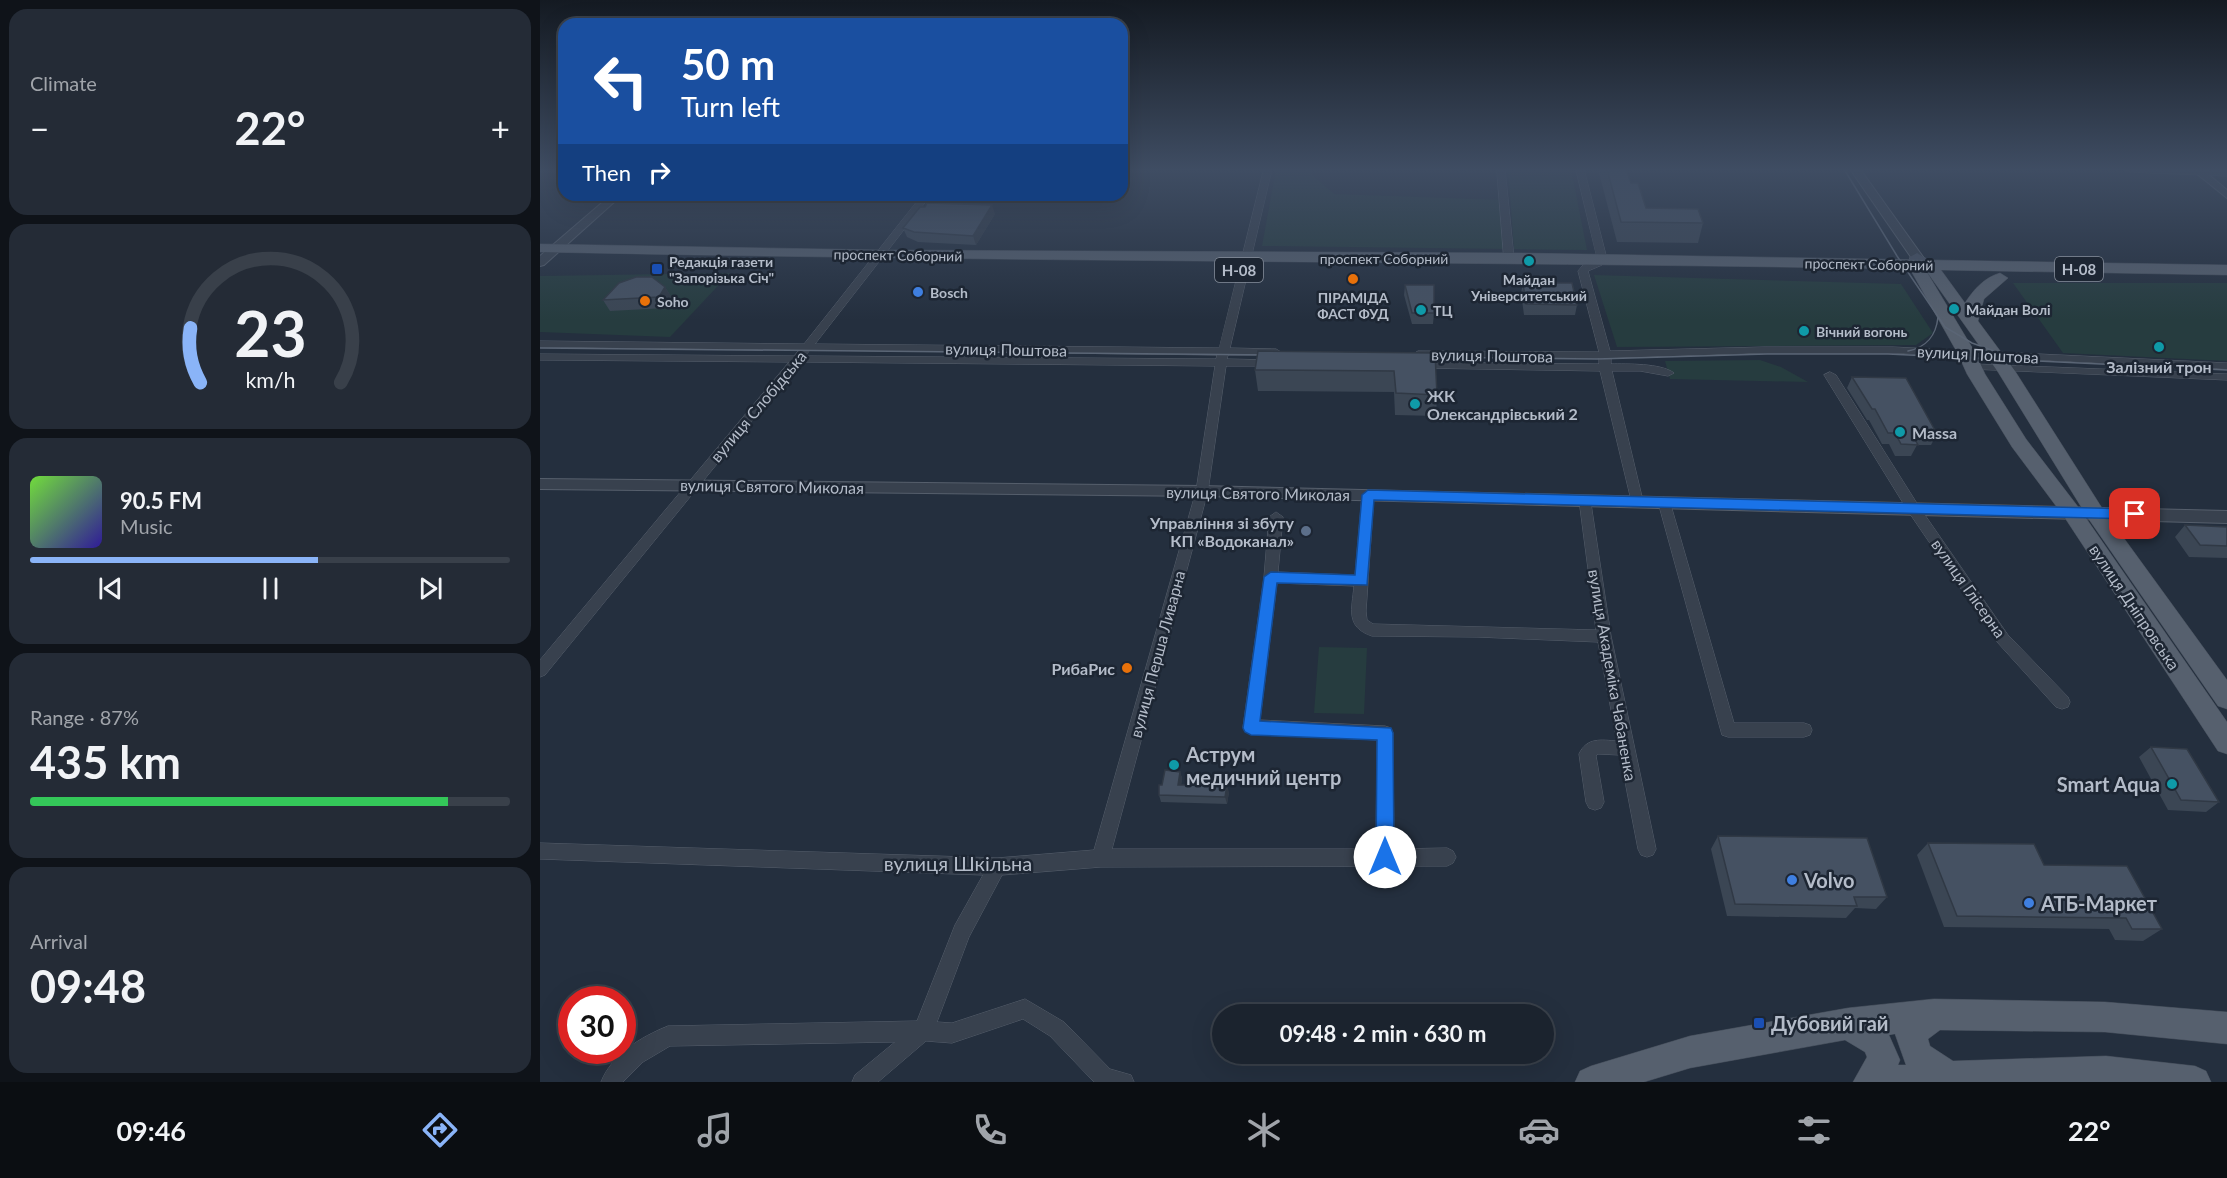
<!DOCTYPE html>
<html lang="en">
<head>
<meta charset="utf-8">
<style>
  :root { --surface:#1b232e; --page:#242b36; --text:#f1f3f6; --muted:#a0a4aa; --line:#39404a; --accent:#8ab4f8 }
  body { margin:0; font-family:Lato,sans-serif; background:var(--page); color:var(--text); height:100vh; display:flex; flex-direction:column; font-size:22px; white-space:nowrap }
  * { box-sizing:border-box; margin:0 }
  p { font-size:20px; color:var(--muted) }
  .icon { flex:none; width:33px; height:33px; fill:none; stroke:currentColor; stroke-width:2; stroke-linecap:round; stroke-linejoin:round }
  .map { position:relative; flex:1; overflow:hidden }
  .side { display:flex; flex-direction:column; gap:9px; padding:9px; background:#0f1319; width:540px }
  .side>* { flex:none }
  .guide { position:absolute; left:18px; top:18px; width:570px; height:183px; border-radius:18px; box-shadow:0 6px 24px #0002,0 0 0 2px var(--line); background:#1a4fa0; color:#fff; overflow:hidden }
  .speed { position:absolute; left:18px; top:986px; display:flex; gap:12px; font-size:30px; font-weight:700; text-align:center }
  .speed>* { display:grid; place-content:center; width:78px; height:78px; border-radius:50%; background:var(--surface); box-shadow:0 6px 24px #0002,0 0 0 2px var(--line); line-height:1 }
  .speed .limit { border:9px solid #d22; background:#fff; color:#111 }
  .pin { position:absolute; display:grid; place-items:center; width:51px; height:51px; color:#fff; margin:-26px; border-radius:12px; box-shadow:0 3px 9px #0006 }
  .me { position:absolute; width:66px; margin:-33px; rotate:0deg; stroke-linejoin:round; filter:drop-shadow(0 0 4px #0008) }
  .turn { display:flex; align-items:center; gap:21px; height:126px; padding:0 24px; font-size:27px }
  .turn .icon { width:78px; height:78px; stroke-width:2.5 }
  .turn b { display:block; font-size:42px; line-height:51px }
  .then { display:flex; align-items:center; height:57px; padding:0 24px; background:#0003; gap:12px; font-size:22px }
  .big { font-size:45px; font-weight:700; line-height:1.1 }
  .side .widget { flex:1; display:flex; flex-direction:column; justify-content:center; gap:9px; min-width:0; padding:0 21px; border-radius:18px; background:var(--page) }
  .side .dial { align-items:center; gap:0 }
  .dial svg { height:156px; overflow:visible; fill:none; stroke:var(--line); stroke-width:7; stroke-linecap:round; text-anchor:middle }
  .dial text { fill:var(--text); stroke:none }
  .song { display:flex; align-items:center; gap:18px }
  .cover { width:72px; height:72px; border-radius:9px; background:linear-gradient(135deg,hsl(100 70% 55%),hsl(250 70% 35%)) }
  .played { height:6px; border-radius:3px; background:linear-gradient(90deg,var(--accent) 60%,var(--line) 60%) }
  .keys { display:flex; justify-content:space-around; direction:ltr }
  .heat { display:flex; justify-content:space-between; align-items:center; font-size:33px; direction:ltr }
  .charge { height:9px; border-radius:4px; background:linear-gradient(90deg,#34c759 87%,var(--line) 0) }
  .trip { position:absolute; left:672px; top:1004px; width:342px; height:60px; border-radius:30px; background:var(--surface); box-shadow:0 6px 24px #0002,0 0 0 2px var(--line); font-weight:700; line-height:60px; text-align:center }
  .tabs { display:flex; height:96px; justify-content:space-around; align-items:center; background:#0b0e12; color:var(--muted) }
  .tabs .icon { width:42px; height:42px }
  .tabs .active { color:var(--accent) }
  .tabs b { font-size:27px; color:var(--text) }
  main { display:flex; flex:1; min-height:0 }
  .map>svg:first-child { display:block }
</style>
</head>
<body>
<main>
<section class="side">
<div class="widget"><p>Climate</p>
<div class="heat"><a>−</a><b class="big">22°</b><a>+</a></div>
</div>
<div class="widget dial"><svg viewBox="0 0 100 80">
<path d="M14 69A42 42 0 1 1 86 69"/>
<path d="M14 69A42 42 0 0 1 9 41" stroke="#8ab4f8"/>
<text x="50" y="56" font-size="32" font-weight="700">23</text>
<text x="50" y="72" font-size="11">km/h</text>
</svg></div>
<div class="widget">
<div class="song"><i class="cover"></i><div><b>90.5 FM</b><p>Music</p></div></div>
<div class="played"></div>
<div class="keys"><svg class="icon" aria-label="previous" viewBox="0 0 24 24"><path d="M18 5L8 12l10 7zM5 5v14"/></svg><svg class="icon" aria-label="pause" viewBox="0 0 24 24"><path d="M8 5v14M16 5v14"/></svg><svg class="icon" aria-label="next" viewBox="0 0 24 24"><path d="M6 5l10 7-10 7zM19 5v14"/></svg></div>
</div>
<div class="widget"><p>Range · 87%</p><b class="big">435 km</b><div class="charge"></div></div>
<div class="widget"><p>Arrival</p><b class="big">09:48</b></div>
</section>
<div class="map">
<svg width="1687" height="1082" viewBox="0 0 1687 1082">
  <rect width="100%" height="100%" fill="#242f3e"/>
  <path fill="#263c3f" d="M736,169H773L771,174L794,194L963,200L968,249L722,246Z
    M968,169H1031L1047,250L974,249Z
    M190,273L130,337L0,332V276Z
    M1054,275L1361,284L1393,333L1376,345L1077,347Z
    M1473,283H1687V361L1523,353Z
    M1220,360L1241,367L1268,382L1130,379L1125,361Z
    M779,647L827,648L824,714L774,713Z"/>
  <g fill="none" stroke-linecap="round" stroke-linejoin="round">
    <g stroke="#565f6c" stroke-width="1">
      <path id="minor" d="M724,169H732L690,348L736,349L741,352L736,355H688L687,359L733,360L739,363L733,366H686L668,491L572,849H836L837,740L711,734L705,732L703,727L724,577L729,517L736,512L743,517L738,572L815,575L822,495L828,491L834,495L826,611L827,620L833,624L1056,630L1039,500L1040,497H1050L1071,636L1116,849L1113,855L1107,857L1101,855L1098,849L1080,755L1058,754L1056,756L1064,802L1061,808L1055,810L1049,808L1046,802L1039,754C1047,737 1061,740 1077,741L1058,642L937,637L832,636C805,627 812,609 814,586L737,583L720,720L845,726L851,728L853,733L854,849L907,848L913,851L916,857L913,863L907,866L561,867L462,875L429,937L397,1022L412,1023L485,999L524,1022L570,1069L591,1075L594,1082H554L510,1036L483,1019L412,1043L386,1041L338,1082H312L315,1075L355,1042L130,1046L103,1062L83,1082H61C72,1054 101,1037 128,1026L377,1021L415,925L443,875L0,859V843L457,858L554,850L656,491L675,366L260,362L5,675L0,677V660L249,362L0,360V354L254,356L259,350L0,347V341L264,344L382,195H391L275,344L679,348ZM270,350L677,355L676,359L266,356Z
        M957,169H965L974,258L969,261L964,258Z
        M1036,169H1044L1067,259L1062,265L1048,271L1070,351L1224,347H1353L1687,363V369L1353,353H1224L1071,358V364C1087,364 1121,363 1134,373L1128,376L1100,371H1072L1103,501L1097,506L1092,504L1060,371L878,368L872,365L878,362L1059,364V358L878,357L873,354L878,351L1059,352L1038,271L1043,265L1057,259Z
        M1585,169L1687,170V176L1589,172Z
        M1434,364L1687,374V380L1430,369V365Z
        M1290,372L1296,375L1378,505L1468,635L1528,697L1530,702L1528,707L1522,709L1516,707L1458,643L1368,511L1284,375Z
        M1124,497L1130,502L1194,723H1264L1270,725L1272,730L1270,735L1264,737H1188L1182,735L1118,502Z"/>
    </g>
    <g stroke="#565f6c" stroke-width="2">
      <path id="tertiary" d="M1310,169H1320L1383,257L1381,260H1373Z
        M1651,169H1662L1687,190V198Z
        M71,195H82L4,265L0,266V256Z
        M0,479L662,486L1687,511V523L662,496L0,489Z"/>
    </g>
    <g stroke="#565f6c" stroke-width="1">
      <path id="secondary" d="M1377,253L1398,266L1396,269L1391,270L1381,266L1375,269L1370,268L1368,265L1370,257Z"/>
    </g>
    <g stroke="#414a57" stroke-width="1">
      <path id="primary" d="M0,244L341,250L979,253L1687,265V275L1401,270L1425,303C1433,290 1445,277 1460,273L1468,278L1444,299L1438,321L1475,371L1562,508L1687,680V709L1678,706L1548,518L1458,372L1385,269L1436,354L1445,374L1486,439L1539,508L1687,722V754L1678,751L1525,518L1472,447L1427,374L1418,354L1370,269C913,261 457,262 0,252Z
        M1394,999L1565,1002L1687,1012V1044L1565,1032L1400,1030L1388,1039L1390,1046L1413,1061L1566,1056L1655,1066L1666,1071L1671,1082H1313L1327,1057L1325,1052L1305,1040L1150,1068L1104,1082H1035L1040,1071L1051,1066L1150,1036L1308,1008ZM1355,1034L1366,1065H1358L1360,1060L1349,1035Z"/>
    </g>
    <use href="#minor" fill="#38414e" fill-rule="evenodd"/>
    <use href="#tertiary" fill="#38414e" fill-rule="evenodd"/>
    <use href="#secondary" fill="#465061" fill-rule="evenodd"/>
    <use href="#primary" fill="#56606e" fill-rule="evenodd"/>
    <path stroke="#5a6575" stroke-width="1.5" d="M1304,169L1357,256L1405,327L1432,343L1468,356
      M0,348L735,355
      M1368,351C1387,347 1396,336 1398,317
      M879,357L1057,359L1227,354H1348L1687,370"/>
  </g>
  <path fill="#3b4654" d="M1058,169H1086L1091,183L1106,208L1163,223L1158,243L1077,242Z
    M455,214L436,245L378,242L367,237L363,228Z
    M983,283L1037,305L1035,315H984L981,293Z
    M865,285L894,313L893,324H872L864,295Z
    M125,287L132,298L126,308L70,311L63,300Z
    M895,353L897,395L896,416L855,415L854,392L718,391L715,370Z
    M1312,377L1397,434L1391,445H1377L1371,456H1355L1349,444H1342L1329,420H1327L1307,388Z
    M1645,525L1687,527V558L1649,557L1635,537Z
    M1611,747L1679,802L1666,812L1628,810L1599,757Z
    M640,772L642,778L641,785L689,792L687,804L621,802L619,795L622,785Z
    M1178,836L1347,897L1336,909L1315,908L1306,918L1187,916L1171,849Z
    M1388,843L1504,865L1622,929L1603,941L1575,940L1569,929L1404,927L1377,855Z"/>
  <path fill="#303945" d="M452,205L455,214L436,245L433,236Z
    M125,287L132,298L126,308L119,297Z
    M640,772L642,778L640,792L638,785Z
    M687,785L689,792L687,804L685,797Z"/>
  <path fill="#455162" stroke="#303945" stroke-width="1.5" d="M1067,169H1086L1091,183H1098L1106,208L1158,209L1163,223L1081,222Z
    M387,203L452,205L433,236L374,232L363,228L380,207H385Z
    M96,277H112L125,287L119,297L63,300L79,283Z
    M983,283H1032L1037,305L986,304Z
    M865,285H894V313H872Z
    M718,351L895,353L897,395L856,393L854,371L715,370Z
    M1312,377L1366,378L1397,434H1372L1378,445L1361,444L1355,433H1348L1335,409H1332Z
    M1645,525L1687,527V546L1660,545Z
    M1611,747L1647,749L1679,802L1641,800Z
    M625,770L640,772L638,785H687L685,797L619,795V785H622Z
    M1178,836L1327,838L1347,897H1314L1317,906L1195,904Z
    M1388,843L1494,844L1504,865L1587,866L1622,929H1592L1586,918L1417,916Z"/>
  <linearGradient id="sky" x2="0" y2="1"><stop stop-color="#141a22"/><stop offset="0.53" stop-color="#3f4d63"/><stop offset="1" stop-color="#3f4d63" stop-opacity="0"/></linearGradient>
  <rect width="1687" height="320" fill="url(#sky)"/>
  <path fill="#1a73e8" stroke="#114b97" stroke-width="1.5" d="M828,490L1595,509L1602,514L1595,519L834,500L827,585L737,583L720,721L851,728L853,733L854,857L851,863L845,866L839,863L836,857L837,740L711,735L705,732L703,728L724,577L731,572L815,575L822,495Z"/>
  <g fill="#0f9aa8" stroke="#1d2633" stroke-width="2">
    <circle cx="989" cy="261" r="6"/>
    <circle cx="1414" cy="309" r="6"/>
    <circle cx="881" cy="310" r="6"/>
    <circle cx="1264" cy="331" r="6"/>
    <circle cx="1619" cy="347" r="6"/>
    <circle cx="875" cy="404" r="6"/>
    <circle cx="1360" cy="432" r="6"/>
    <circle cx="634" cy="765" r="6"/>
    <circle cx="1632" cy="784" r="6"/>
  </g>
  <g fill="#1a4fb4" stroke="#1d2633" stroke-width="2">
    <rect x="111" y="263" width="12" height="12" rx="3"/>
    <rect x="1213" y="1017" width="12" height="12" rx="3"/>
  </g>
  <g fill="#e8710a" stroke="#1d2633" stroke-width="2">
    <circle cx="813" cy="279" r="6"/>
    <circle cx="105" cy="301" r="6"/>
    <circle cx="587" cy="668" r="6"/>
  </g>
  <g fill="#3f7fe0" stroke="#1d2633" stroke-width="2">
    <circle cx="378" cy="292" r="6"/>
    <circle cx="1252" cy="880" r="6"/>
    <circle cx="1489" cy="903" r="6"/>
  </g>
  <circle fill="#5c6f8a" stroke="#1d2633" stroke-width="2" cx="766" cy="531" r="6"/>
  <g text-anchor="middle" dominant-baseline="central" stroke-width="5" stroke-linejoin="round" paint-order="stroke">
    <g font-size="14" fill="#b4bcc9" stroke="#1d2633">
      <text transform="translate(358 255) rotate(1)">проспект Соборний</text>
      <text x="844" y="258">проспект Соборний</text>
      <text transform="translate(1329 264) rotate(1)">проспект Соборний</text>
    </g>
    <g font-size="14" font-weight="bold" fill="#b4bcc9" stroke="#1d2633" text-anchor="start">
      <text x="129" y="261">Редакція газети<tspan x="129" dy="16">"Запорізька Січ"</tspan></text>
      <text x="989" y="279" text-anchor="middle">Майдан<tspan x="989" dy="16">Університетський</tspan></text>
      <text x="390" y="292">Bosch</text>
      <text x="813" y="297" text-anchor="middle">ПІРАМІДА<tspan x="813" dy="16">ФАСТ ФУД</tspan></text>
      <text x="117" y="301">Soho</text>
      <text x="1426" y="309">Майдан Волі</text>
      <text x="893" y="310">ТЦ</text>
      <text x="1276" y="331">Вічний вогонь</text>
    </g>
    <g fill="#1d2633" stroke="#878f9c" stroke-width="1.5">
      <rect x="1515" y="257" width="48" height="24" rx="4.5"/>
      <rect x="675" y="258" width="48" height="24" rx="4.5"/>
    </g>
    <g font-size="15" font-weight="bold" fill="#b4bcc9">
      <text x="1539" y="269">Н-08</text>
      <text x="699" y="270">Н-08</text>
    </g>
    <g font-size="16" fill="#b4bcc9" stroke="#1d2633">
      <text transform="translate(466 349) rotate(1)">вулиця Поштова</text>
      <text transform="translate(1438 354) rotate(3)">вулиця Поштова</text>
      <text transform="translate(952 355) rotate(1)">вулиця Поштова</text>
      <text transform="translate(218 406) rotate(-50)">вулиця Слобідська</text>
      <text transform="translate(232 486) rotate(1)">вулиця Святого Миколая</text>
      <text transform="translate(718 493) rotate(1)">вулиця Святого Миколая</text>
      <text transform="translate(1429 588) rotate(55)">вулиця Глісерна</text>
      <text transform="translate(1595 607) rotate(56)">вулиця Дніпровська</text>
      <text transform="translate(617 654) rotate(-75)">вулиця Перша Ливарна</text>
      <text transform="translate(1073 675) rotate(80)">вулиця Академіка Чабаненка</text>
    </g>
    <g font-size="16" font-weight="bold" fill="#b4bcc9" stroke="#1d2633" text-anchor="start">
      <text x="1619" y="366" text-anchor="middle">Залізний трон</text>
      <text x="887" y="395">ЖК<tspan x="887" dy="18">Олександрівський 2</tspan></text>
      <text x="1372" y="432">Massa</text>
      <text x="754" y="522" text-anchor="end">Управлiння зi збуту<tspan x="754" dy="18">КП «Водоканал»</tspan></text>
      <text x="575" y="668" text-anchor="end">РибаРис</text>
    </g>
    <g font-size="20" font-weight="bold" fill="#b4bcc9" stroke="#1d2633" text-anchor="start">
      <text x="646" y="754">Аструм<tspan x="646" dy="23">медичний центр</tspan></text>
      <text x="1620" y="784" text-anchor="end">Smart Aqua</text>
      <text x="1264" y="880">Volvo</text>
      <text x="1501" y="903">АТБ-Маркет</text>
      <text x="1231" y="1023">Дубовий гай</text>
    </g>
    <g font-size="20" fill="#b4bcc9" stroke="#1d2633">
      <text x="418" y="863">вулиця Шкільна</text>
    </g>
  </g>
</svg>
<div class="speed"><div class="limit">30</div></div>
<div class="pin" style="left:1595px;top:514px;background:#d93025"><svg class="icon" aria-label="arrive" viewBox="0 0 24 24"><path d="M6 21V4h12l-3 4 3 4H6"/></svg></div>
<svg class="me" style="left:845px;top:857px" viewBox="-20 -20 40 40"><circle r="19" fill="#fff"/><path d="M0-13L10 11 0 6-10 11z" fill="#1a73e8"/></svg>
<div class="trip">09:48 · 2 min · 630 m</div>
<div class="guide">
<div class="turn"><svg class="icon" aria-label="left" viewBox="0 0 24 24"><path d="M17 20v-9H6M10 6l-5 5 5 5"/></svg><div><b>50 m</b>Turn left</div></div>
<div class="then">Then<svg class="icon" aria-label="right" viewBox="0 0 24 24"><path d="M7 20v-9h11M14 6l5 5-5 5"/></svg></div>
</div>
</div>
</main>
<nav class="tabs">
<b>09:46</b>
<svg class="icon active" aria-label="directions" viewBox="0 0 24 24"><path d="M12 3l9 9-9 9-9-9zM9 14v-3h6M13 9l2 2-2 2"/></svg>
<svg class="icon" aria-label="music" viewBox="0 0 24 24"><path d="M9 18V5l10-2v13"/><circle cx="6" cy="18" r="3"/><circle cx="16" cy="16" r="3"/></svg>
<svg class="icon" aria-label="phone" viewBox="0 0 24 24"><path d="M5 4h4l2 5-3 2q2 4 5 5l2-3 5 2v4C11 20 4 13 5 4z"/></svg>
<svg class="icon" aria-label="climate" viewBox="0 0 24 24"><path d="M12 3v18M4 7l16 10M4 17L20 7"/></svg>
<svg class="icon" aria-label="car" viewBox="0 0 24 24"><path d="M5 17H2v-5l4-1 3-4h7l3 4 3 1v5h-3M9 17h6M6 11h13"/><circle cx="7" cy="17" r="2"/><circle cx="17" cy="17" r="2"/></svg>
<svg class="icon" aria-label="filters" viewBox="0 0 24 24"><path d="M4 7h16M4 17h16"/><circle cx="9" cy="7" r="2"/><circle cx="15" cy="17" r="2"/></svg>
<b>22°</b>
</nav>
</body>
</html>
